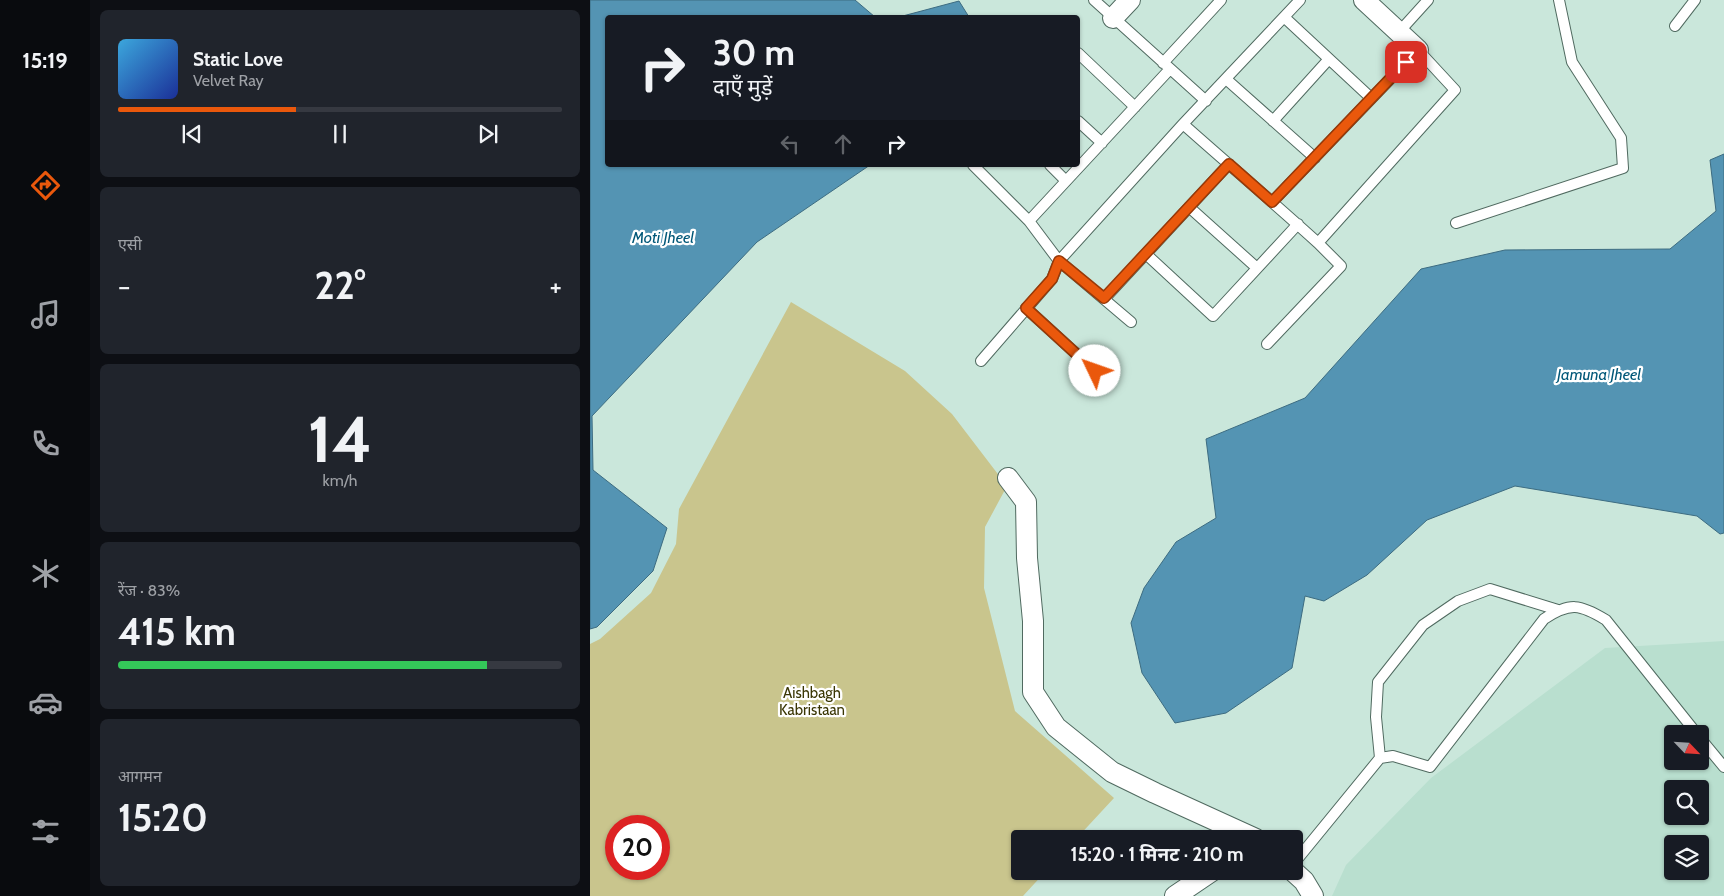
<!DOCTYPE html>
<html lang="hi">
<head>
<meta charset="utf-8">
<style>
  :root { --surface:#171b24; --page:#20242c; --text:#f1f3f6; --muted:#9ea1a6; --line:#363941; --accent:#ea580c }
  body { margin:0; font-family:Cabin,"Noto Sans Devanagari",sans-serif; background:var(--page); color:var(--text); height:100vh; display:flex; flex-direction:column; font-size:19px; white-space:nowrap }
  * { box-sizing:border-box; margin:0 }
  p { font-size:16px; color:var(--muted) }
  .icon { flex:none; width:28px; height:28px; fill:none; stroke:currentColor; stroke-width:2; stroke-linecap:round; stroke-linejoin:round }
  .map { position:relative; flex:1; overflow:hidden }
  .sheet { display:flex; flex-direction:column; gap:10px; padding:10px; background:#0d0f14; width:500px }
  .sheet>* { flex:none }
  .top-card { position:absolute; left:15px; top:15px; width:475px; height:152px; border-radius:5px; box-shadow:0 1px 4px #0004; background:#171b24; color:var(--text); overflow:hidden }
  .needle { width:32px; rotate:115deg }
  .fabs { position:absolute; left:1074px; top:725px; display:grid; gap:10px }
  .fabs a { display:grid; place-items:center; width:45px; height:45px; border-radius:5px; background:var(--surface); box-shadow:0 1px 4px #0004; font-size:25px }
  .speed { position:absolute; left:15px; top:815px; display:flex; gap:10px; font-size:25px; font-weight:700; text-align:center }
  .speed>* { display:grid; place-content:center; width:65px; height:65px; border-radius:50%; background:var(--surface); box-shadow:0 1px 4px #0004; line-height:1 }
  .speed .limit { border:8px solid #d22; background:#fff; color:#111 }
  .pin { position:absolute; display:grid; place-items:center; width:42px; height:42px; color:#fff; margin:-21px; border-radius:10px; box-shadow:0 2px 8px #0006 }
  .me { position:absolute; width:55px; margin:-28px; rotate:312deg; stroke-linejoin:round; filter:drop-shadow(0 0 4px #0008) }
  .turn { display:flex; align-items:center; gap:18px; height:105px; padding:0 25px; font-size:22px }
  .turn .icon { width:65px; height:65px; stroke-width:2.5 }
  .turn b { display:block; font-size:35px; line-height:42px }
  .lanes { display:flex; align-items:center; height:48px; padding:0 25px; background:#0003; justify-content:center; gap:25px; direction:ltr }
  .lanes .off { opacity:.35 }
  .big { font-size:38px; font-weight:700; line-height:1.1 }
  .sheet .widget { flex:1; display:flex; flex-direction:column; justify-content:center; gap:8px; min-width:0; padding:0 18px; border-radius:8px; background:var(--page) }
  .sheet .dial { align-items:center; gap:0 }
  .dial b { font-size:65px; line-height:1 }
  .song { display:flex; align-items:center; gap:15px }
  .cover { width:60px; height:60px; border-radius:8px; background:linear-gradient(135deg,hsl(200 70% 55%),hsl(230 70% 35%)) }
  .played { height:5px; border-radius:2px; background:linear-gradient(90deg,var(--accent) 40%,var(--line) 40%) }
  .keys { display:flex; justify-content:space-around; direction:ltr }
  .heat { display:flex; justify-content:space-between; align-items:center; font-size:28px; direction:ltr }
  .charge { height:8px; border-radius:4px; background:linear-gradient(90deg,#34c759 83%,var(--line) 0) }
  .trip { position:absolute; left:421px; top:830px; width:292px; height:50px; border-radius:5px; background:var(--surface); box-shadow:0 1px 4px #0004; font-weight:700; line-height:50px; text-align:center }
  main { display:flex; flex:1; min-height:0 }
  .tabs { display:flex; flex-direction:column; width:90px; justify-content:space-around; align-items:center; background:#090b0e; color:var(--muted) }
  .tabs .icon { width:35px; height:35px }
  .tabs .on { color:var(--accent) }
  .tabs b { font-size:22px; color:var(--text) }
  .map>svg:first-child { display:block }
</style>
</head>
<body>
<main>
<nav class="tabs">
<b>15:19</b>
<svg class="icon on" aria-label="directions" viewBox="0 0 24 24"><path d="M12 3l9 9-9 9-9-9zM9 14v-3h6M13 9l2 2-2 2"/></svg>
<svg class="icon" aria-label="music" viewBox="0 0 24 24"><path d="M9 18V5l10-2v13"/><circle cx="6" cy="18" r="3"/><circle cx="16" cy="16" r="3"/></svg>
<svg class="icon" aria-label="phone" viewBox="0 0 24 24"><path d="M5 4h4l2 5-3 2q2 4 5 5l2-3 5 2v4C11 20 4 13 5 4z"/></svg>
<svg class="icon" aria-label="climate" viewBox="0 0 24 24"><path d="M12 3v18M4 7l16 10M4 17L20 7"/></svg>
<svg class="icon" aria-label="car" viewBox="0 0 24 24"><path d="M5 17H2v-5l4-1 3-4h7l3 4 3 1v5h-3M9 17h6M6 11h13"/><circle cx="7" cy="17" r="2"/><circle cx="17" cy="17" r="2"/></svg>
<svg class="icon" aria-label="filters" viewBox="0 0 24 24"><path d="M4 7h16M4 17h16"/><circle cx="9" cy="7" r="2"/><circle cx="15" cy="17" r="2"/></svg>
</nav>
<section class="sheet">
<div class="widget">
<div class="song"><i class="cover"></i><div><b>Static Love</b><p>Velvet Ray</p></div></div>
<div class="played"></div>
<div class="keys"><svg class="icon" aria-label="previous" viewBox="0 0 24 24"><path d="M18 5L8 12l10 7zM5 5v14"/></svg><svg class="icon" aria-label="pause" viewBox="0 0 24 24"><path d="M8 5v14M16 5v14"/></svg><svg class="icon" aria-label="next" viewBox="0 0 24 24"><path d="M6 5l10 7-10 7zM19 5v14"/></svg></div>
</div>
<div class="widget"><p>एसी</p>
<div class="heat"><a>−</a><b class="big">22°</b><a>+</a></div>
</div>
<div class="widget dial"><b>14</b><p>km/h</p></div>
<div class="widget"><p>रेंज · 83%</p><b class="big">415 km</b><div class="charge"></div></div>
<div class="widget"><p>आगमन</p><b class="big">15:20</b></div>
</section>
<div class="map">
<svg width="1134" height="896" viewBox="0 0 1134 896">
  <rect width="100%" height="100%" fill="#cae7db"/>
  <path fill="#b9dfcf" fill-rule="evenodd" d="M1134,641V896H742L756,865L841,778L1015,648ZM1082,734H1110V761H1082ZM1082,789H1110V816H1082ZM1082,844H1110V871H1082Z"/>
  <path fill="#c9c58d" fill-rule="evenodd" d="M201,302L315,371L362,414L417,486L395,527L394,588L425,711L524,798L486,839H430V871H456L433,896H0V644L10,639L61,593L86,544L89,509ZM26,826H69V869H26Z"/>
  <path fill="#5494b3" stroke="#3d6c81" d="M0,0H265L285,17L18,18V165H280L167,242L2,416L3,470L77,528L63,571L7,627L0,629Z
    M369,1L379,17H309Z
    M1134,154V533L1130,534L1107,516L925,486L837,520L777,575L734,601L715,596L702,668L636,713L585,723L552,673L541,623L554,588L586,542L626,518L616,439L715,398L831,269L915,250L1080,249L1126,211L1120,160Z"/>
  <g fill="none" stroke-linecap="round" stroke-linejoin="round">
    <g stroke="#506a60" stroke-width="12">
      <path id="service" d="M504,0L616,101
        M694,17L781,98
        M1085,26L1105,0
        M809,32L838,0
        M488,53L545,107
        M573,63L631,0
        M636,79L725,158
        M488,121L512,143
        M683,121L739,59
        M593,124C638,164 684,203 728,243L865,90L828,50L682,202
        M383,165L439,221L469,261L541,322
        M460,165L476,181
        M599,207L667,268
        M439,221L580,69
        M866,223L1033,168L1031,138L982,62L969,0
        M556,254L623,316L708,224
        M515,298L639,164
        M436,308L505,371
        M677,344L751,266L728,243
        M391,361L462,279L469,261L593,124L710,0
        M1110,738L1134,767
        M790,758L786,717L788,682L833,625L868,601L900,589L968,610
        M705,862L790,758L803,756L840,767L954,619C980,602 990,604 1016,620L1107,734"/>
    </g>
    <g stroke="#506a60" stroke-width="22">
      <path id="minor" d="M774,0L828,50
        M523,18L540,0
        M418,478L436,502L437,558L443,621V692L466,727L522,772L565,793L666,839
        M703,871L714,881L723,896
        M585,896L622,871"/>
    </g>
    <use href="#service" stroke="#fff" stroke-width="10"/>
    <use href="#minor" stroke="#fff" stroke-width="20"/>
  </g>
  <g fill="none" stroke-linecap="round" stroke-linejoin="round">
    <g stroke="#983908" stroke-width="12">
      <path id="route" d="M505,371L436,308L462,279L469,261L514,298L639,164L682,202L816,62"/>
    </g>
    <use href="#route" stroke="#ea580c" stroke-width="9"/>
  </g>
  <g text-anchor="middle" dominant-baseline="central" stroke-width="4.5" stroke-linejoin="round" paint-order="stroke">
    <g font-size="15" fill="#3a3604" stroke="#fff">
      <text x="222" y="693">Aishbagh<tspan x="222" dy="17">Kabristaan</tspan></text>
    </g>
    <g font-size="16" font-style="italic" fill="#005778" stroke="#fff">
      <text x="73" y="237">Moti Jheel</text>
      <text x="1009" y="374">Jamuna Jheel</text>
    </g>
  </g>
</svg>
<div class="fabs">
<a><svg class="needle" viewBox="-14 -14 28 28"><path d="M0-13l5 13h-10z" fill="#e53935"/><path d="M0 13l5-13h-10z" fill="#9ea1a6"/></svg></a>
<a><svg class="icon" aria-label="search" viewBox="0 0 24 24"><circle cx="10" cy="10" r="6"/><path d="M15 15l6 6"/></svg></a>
<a><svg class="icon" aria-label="layers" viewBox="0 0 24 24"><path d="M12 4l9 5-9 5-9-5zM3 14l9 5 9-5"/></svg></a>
</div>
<div class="speed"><div class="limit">20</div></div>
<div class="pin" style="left:816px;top:62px;background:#d93025"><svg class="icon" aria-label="arrive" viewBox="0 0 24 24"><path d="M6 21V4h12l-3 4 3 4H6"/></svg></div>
<svg class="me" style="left:505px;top:371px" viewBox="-20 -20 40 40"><circle r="19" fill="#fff"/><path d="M0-13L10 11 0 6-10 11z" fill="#ea580c"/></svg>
<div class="trip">15:20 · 1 मिनट · 210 m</div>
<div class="top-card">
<div class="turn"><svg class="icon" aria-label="right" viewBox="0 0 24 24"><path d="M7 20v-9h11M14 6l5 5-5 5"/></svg><div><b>30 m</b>दाएँ मुड़ें</div></div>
<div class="lanes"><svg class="icon off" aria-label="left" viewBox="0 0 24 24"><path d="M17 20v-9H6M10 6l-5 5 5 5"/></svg><svg class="icon off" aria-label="ahead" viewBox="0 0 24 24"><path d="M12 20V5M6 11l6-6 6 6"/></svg><svg class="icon" aria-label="right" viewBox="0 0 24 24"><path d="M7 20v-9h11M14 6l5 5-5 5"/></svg></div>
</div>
</div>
</main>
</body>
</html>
